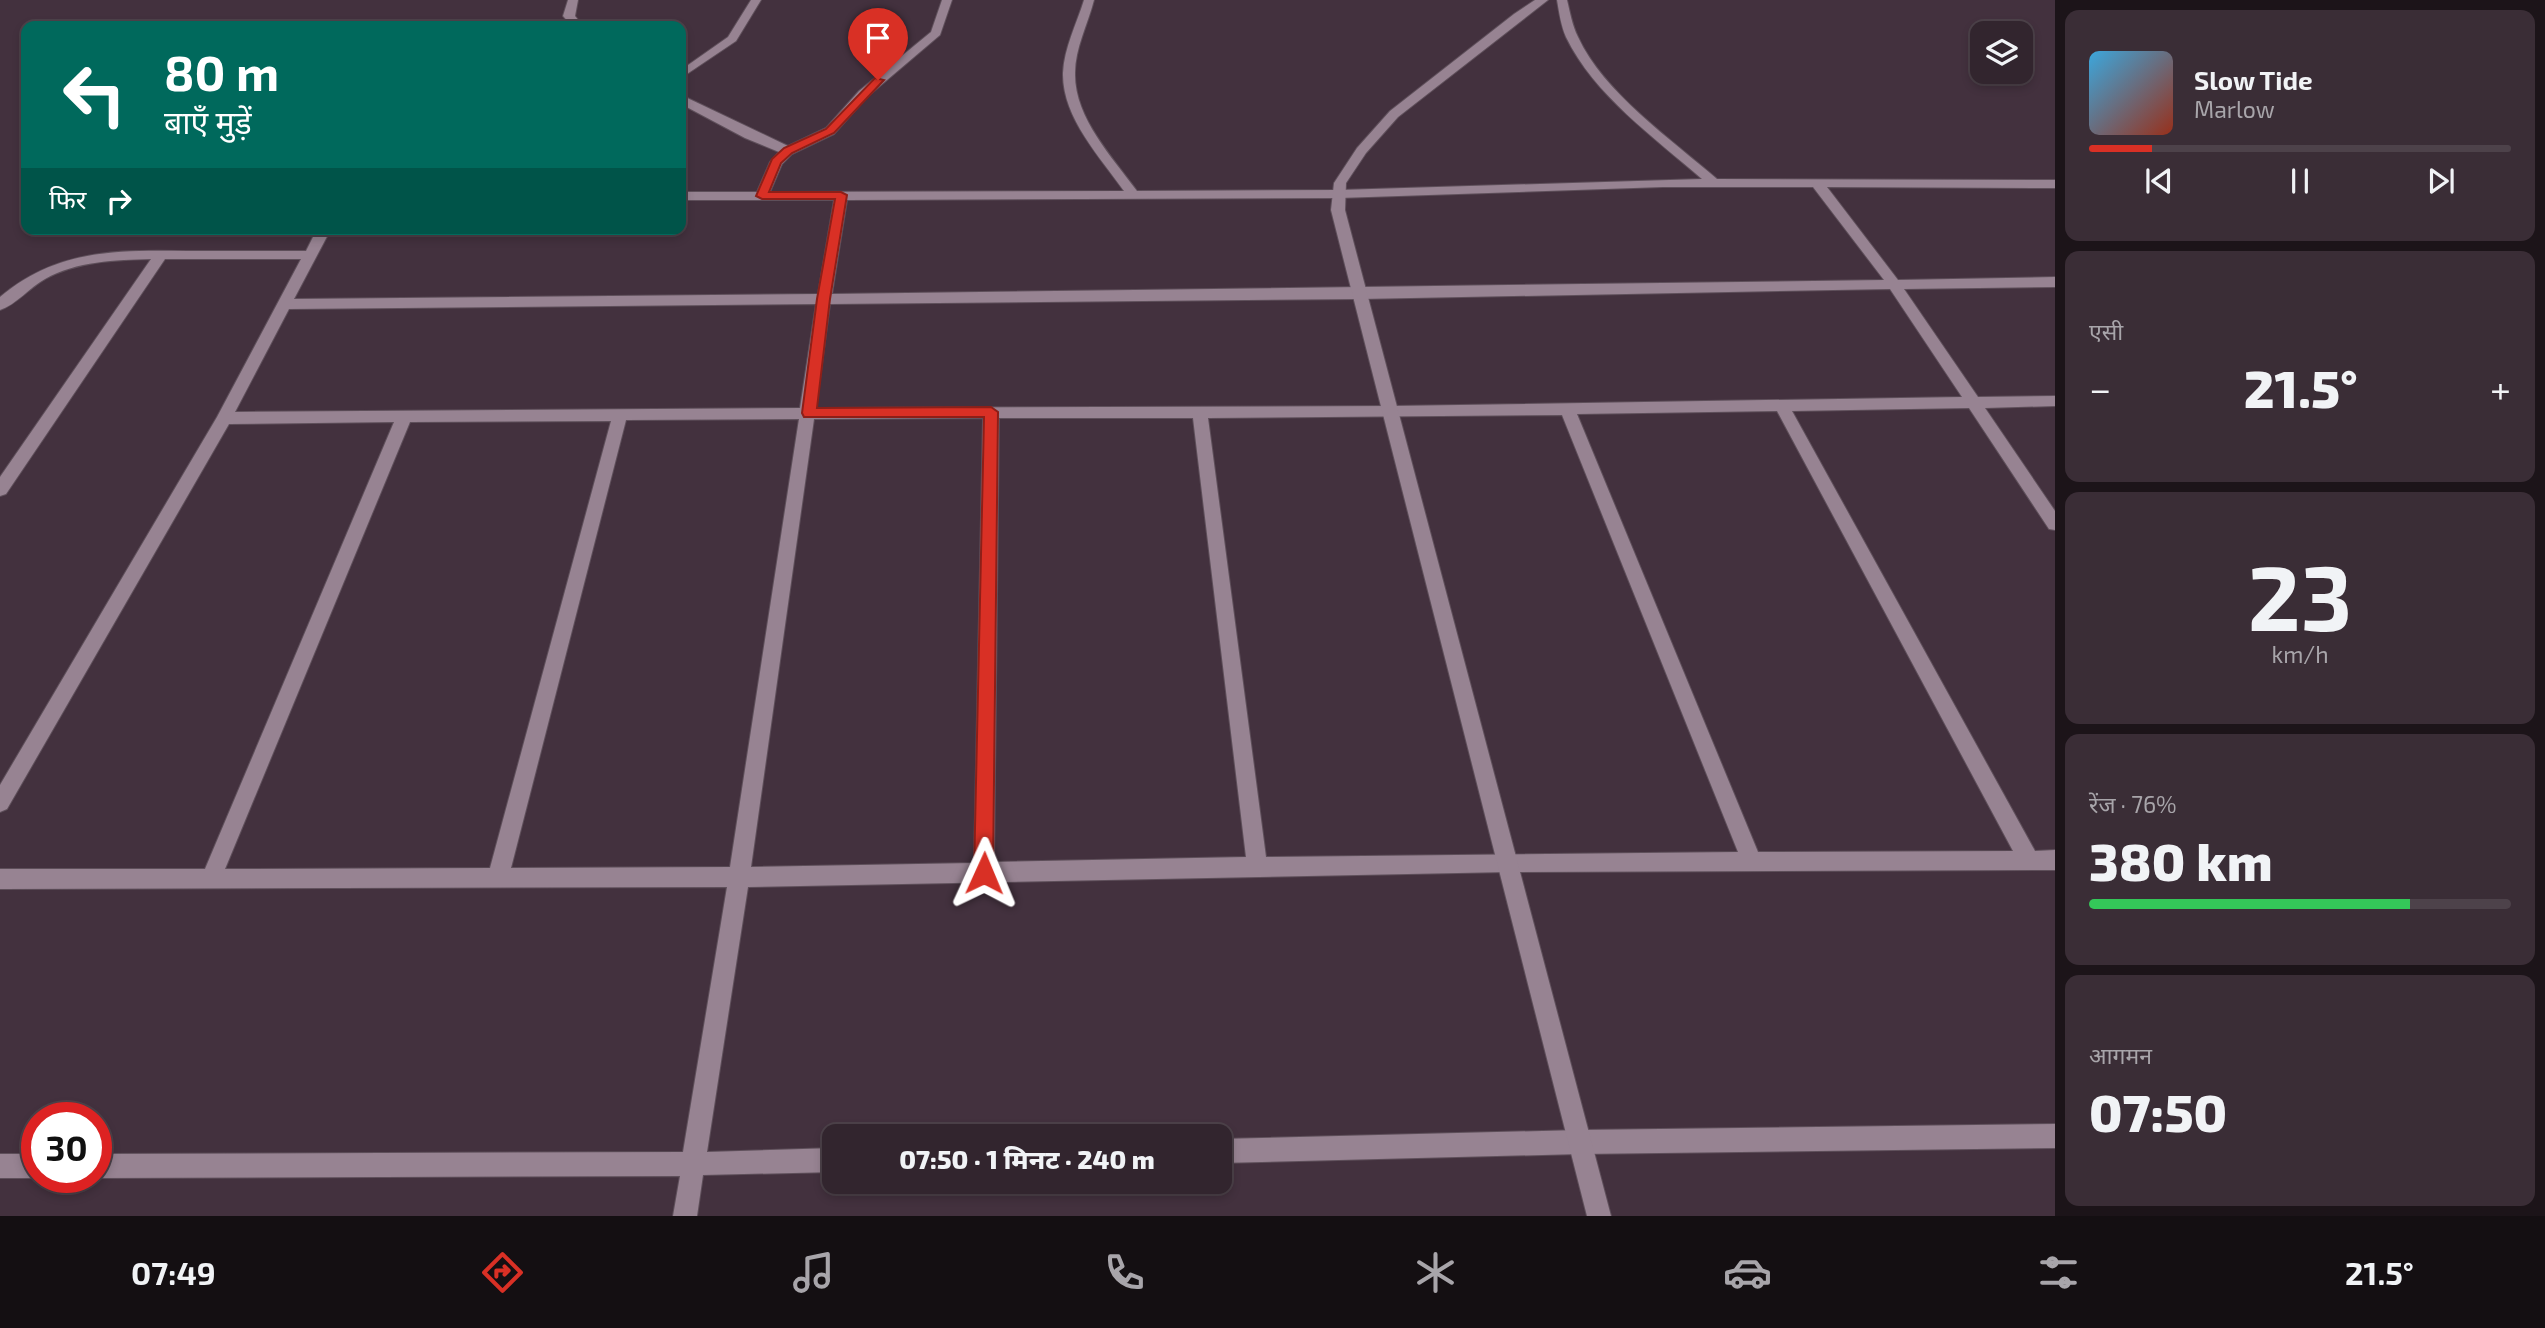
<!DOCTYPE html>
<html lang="hi">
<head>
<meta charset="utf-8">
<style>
  :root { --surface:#32252e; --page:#3a2d36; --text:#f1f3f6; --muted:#a8a5aa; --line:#4d424a; --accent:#d93025 }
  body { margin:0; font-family:"Exo 2","Noto Sans Devanagari",sans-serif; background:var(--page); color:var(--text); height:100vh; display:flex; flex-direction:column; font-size:26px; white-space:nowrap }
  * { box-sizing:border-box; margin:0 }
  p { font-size:23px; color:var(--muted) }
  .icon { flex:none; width:38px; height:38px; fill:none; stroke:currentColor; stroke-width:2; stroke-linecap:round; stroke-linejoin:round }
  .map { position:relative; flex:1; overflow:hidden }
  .sheet { display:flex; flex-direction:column; gap:10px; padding:10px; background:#1c1419; width:490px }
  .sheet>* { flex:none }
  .hud { position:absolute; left:21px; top:21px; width:665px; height:214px; border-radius:14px; box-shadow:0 4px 10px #0003,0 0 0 2px var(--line); background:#00695c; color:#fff; overflow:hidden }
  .controls { position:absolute; left:1970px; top:21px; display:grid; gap:14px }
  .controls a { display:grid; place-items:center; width:63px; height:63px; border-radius:14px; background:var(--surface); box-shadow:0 4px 10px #0003,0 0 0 2px var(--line); font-size:35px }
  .speed { position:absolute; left:21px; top:1102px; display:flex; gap:14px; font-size:35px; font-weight:700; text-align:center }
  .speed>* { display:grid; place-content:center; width:91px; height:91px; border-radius:50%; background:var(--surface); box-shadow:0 4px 10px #0003,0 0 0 2px var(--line); line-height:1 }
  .speed .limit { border:10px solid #d22; background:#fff; color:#111 }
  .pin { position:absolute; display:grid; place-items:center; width:60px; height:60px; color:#fff; margin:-72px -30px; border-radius:50% 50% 50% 0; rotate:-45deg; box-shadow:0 0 7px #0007 }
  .pin .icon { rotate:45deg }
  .me { position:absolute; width:77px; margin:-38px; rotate:1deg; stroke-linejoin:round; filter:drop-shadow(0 0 5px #0008) }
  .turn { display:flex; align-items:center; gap:24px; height:147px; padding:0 28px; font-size:32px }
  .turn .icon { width:91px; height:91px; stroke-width:2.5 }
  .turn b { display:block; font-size:49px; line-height:60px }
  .then { display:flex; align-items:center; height:66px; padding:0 28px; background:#0003; gap:14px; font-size:26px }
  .big { font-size:52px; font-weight:800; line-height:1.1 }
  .sheet .tile { flex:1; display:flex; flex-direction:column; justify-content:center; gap:10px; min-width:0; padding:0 24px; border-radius:14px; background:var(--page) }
  .sheet .dial { align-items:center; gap:0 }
  .dial b { font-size:91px; line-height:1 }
  .song { display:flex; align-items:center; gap:21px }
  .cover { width:84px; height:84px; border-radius:10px; background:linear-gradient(135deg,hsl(200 70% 55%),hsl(10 70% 35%)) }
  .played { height:7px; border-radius:4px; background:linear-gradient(90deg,var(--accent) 15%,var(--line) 15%) }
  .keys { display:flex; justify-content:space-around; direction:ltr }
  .heat { display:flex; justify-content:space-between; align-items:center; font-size:38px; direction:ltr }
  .charge { height:10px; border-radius:5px; background:linear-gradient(90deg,#34c759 76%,var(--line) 0) }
  .trip { position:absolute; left:822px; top:1124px; width:410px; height:70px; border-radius:14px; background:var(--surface); box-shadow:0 4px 10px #0003,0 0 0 2px var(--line); font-weight:800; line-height:70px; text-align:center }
  .menu { display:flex; height:112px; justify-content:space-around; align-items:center; background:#140f12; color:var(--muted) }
  .menu .icon { width:49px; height:49px }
  .menu .current { color:var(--accent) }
  .menu b { font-size:32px; color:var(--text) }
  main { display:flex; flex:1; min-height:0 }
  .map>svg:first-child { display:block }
</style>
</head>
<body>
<main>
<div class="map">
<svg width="2055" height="1216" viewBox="0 0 2055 1216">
  <rect width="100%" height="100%" fill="#43313e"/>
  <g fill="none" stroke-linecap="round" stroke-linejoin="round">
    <g stroke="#5e4f5a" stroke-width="2">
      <path id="minor" d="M568,0H578L575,16L583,26H572L563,16Z
        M751,0H761L736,41L681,78V70L728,37Z
        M942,0H952L940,35L867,97L834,134L792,154L782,164L770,192L1124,191C1100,157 1062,117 1063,73C1064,48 1077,23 1084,0H1094C1088,24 1075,48 1075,73C1074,117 1112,157 1137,191L1339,190L1702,179C1655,138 1594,95 1566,37C1561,26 1559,12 1557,0H1567C1570,12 1572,25 1578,37C1603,92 1672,140 1717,179L2055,180V188L1827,187L1898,280L2055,277V287L1904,289L1978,397L2055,396V406L1985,408L2055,511V530L2049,529L1969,408L1792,411L2035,851L2055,850V870L1508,872L748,887L707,1152L835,1148V1172L703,1175L697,1216H673L680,1176L96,1178V1154L683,1152L727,887L0,889V869H205L394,422L229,424L7,809L0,812V785L217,417L301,259H165L6,494L0,496V477L151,259C115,260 77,261 45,279C30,287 16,305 0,310V297C57,249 117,250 187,251C227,251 266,251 306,251L317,229H331L294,299L818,294L834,200H681V192H757L770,162L779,152L745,138L681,104V95L788,146L826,128L859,91L931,32ZM1663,187H1813L1884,280L832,294L847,200L1339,198ZM1890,289L1962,397L1392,406L816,408L830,304L1360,299ZM816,304L800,408L235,412L289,309ZM1777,411L2013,851L1758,852L1577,414ZM1562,415L1738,852L1266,857L1208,418ZM983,418L974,863L751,867L814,419ZM999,418H1193L1246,857L994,862ZM799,419L730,867L511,868L626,420ZM611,421L490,868L225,869L410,422Z
        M2055,1124V1148L1580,1154L1220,1163V1139L1580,1130Z
        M0,1154H37V1178H0Z"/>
    </g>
    <g stroke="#5e4f5a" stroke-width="2">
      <path id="tertiary" d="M1535,0H1548L1398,117L1366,153L1346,183L1345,210L1611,1216H1587L1331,210L1334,183L1357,148L1390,111L1514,14Z"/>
    </g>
    <use href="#minor" fill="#978392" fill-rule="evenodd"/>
    <use href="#tertiary" fill="#978392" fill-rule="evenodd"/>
  </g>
  <path fill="#d93025" stroke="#8d1f18" stroke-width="2" d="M875,78L884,80L834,133L792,153L781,163L769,192H841L847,195L830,299L817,408L991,407L998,412L993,873L990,879L984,881L977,879L974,873L984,417H804L802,413L817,299L835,199H762L756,196L772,159L784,148L826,129Z"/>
</svg>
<div class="controls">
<a><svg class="icon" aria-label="layers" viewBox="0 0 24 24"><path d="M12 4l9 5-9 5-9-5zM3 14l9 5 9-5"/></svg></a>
</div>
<div class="speed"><div class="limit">30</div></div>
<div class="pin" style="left:878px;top:80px;background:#d93025"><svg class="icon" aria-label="arrive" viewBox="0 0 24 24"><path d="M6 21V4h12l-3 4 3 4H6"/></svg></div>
<svg class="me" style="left:984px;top:873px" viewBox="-20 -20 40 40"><path d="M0-17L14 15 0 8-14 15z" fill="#d93025" stroke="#fff" stroke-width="4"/></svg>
<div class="trip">07:50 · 1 मिनट · 240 m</div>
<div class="hud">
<div class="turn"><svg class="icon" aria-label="left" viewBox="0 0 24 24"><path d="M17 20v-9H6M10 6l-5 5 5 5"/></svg><div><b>80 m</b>बाएँ मुड़ें</div></div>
<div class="then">फिर<svg class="icon" aria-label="right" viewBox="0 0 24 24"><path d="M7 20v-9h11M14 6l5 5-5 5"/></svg></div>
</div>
</div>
<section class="sheet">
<div class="tile">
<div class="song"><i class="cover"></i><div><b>Slow Tide</b><p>Marlow</p></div></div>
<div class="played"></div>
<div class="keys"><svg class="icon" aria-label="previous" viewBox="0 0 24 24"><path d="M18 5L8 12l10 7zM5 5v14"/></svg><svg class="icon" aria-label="pause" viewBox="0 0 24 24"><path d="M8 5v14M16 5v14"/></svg><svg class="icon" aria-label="next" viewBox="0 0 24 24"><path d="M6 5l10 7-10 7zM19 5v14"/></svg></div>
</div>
<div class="tile"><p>एसी</p>
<div class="heat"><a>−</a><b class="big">21.5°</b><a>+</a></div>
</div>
<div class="tile dial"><b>23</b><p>km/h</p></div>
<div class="tile"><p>रेंज · 76%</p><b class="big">380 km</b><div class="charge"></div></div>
<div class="tile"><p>आगमन</p><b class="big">07:50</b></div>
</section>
</main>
<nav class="menu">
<b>07:49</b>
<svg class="icon current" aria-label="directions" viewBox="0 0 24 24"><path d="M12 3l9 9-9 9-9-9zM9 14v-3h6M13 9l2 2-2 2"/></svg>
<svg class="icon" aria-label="music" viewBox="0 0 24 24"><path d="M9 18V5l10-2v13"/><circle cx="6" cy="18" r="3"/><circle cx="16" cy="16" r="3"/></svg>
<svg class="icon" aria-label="phone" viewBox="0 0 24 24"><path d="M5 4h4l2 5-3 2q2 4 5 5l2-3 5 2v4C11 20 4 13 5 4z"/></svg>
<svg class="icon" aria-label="climate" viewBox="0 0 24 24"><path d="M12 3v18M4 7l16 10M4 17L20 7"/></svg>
<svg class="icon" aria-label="car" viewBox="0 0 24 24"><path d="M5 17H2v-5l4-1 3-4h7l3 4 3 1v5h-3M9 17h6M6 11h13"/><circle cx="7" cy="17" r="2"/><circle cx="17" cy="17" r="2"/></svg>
<svg class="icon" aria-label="filters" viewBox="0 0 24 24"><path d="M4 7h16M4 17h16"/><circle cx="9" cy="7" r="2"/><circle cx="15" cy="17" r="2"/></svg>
<b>21.5°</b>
</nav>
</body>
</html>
